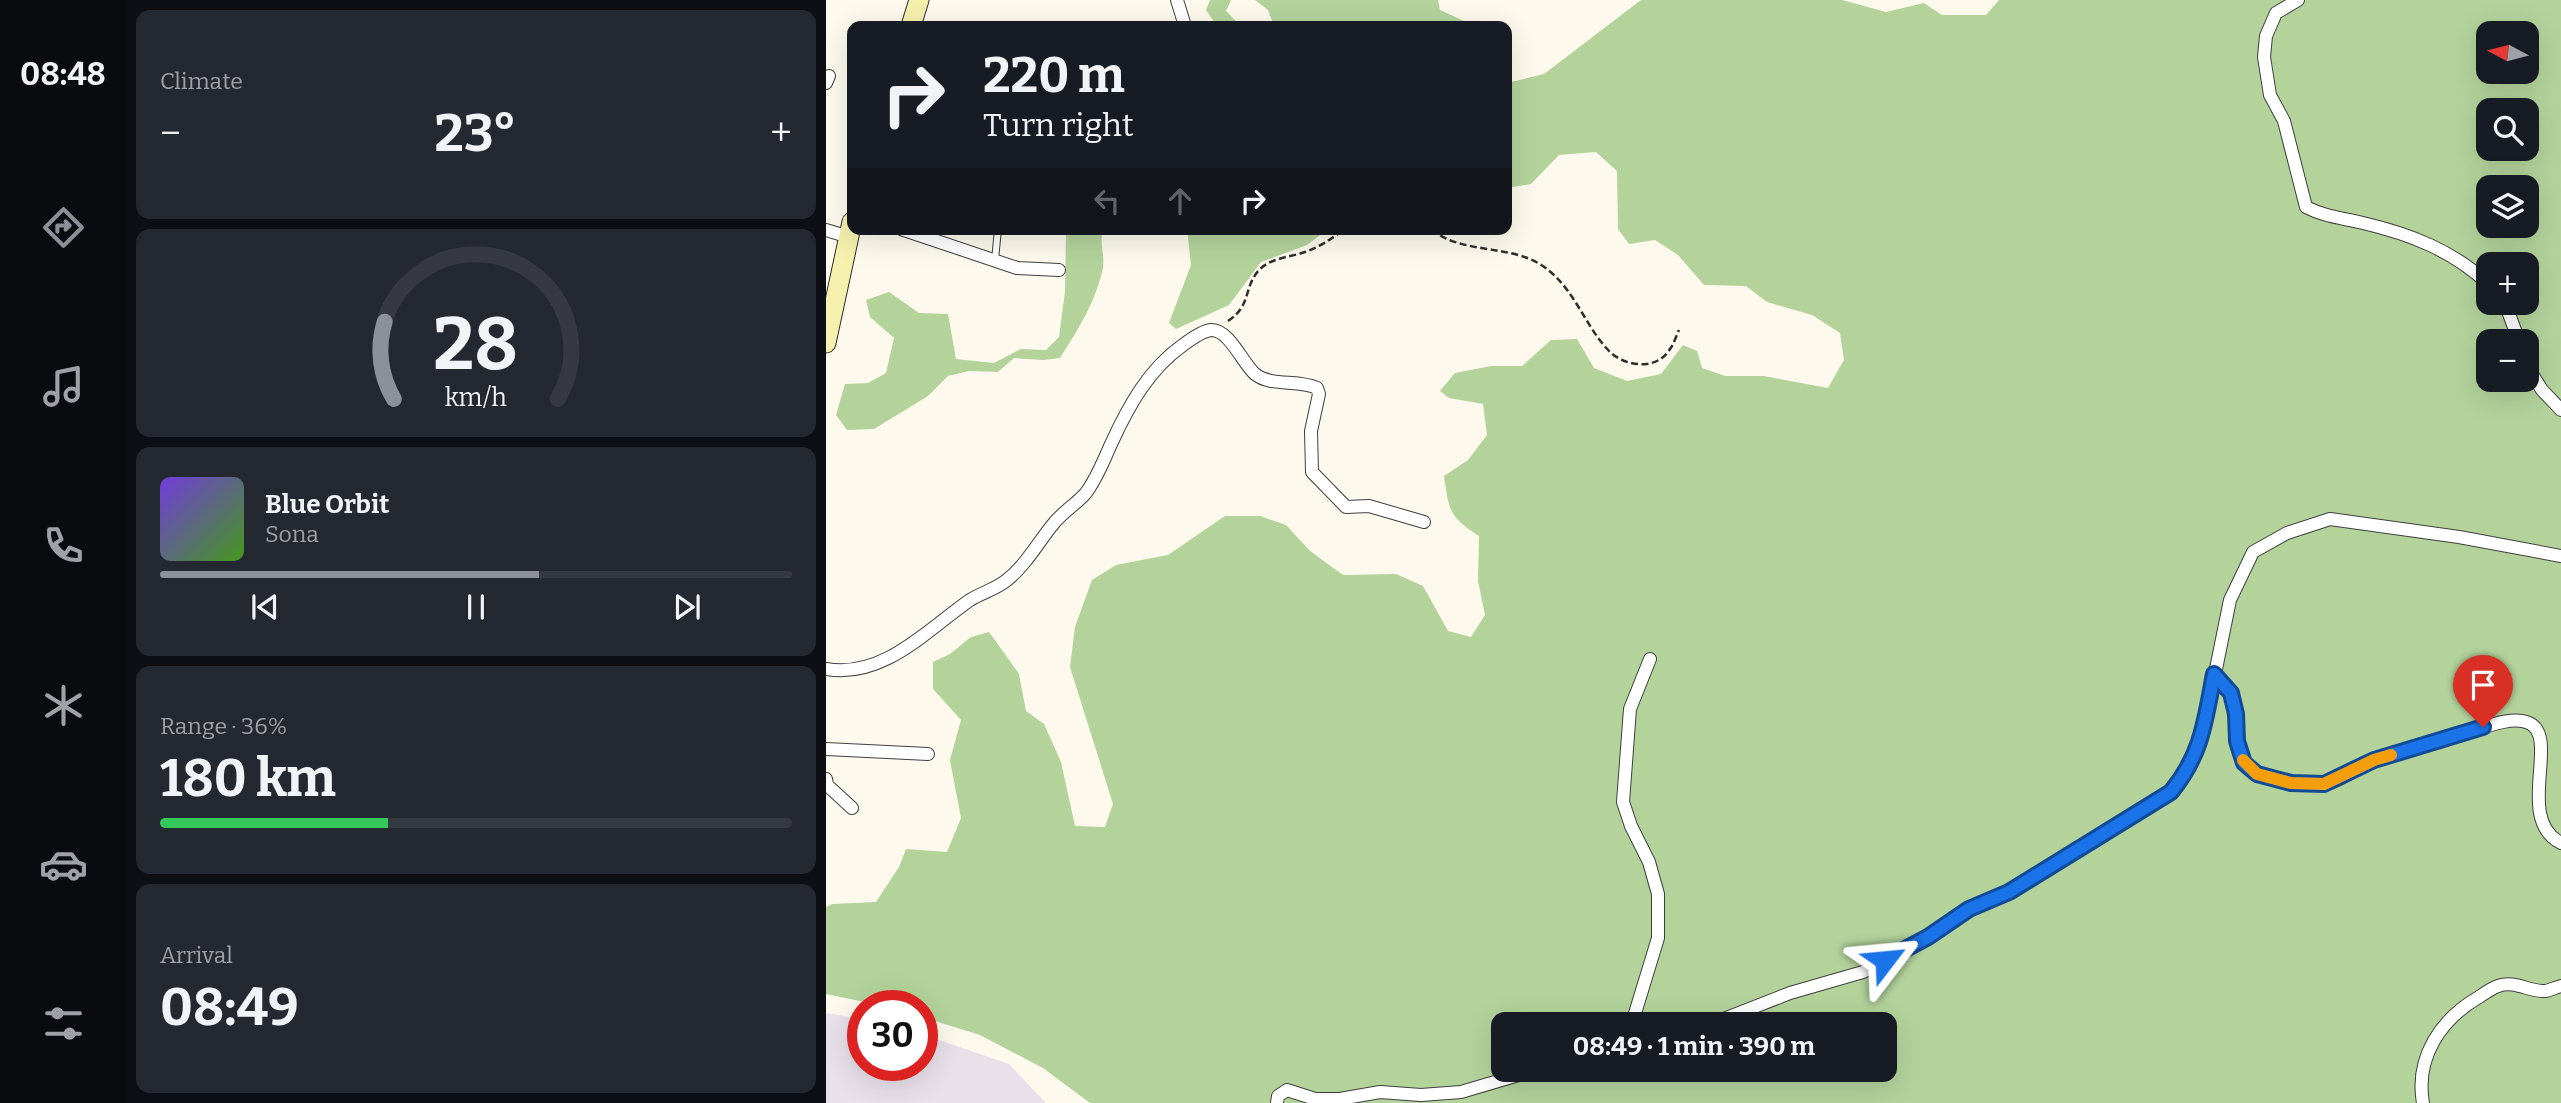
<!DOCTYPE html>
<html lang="en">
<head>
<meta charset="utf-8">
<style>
  :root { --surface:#171b24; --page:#242831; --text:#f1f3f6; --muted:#9ea1a6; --line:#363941; --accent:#8c9099 }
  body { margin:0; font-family:Bitter,serif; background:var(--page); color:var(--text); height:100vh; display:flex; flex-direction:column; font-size:26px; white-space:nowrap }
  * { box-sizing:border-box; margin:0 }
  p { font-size:23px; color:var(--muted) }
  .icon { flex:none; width:38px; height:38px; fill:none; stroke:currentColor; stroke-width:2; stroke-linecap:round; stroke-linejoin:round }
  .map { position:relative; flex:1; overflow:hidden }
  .panel { display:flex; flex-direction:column; gap:10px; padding:10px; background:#0d0f14; width:700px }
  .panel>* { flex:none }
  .top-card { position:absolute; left:21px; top:21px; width:665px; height:214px; border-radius:14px; box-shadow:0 7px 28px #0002; background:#171b24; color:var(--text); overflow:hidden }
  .needle { width:46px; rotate:277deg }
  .tools { position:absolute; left:1650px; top:21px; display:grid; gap:14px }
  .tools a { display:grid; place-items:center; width:63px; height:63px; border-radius:14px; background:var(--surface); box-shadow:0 7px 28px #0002; font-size:35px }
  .speed { position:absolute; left:21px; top:990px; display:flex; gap:14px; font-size:35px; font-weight:700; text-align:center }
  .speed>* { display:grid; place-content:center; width:91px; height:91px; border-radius:50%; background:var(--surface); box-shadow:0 7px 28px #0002; line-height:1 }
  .speed .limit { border:10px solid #d22; background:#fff; color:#111 }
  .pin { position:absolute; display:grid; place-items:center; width:60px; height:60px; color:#fff; margin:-72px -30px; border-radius:50% 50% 50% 0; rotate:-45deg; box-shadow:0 0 7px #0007 }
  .pin .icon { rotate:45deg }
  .me { position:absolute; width:77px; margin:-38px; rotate:61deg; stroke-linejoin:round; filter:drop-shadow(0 0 5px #0008) }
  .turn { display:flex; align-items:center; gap:24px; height:147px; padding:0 21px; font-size:32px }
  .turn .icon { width:91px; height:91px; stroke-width:2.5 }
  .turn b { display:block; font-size:49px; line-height:60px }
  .lanes { display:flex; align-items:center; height:66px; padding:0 21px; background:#0003; justify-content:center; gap:35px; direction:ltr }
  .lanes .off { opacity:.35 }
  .big { font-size:52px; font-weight:700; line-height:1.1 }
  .panel .card { flex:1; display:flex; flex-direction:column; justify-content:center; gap:10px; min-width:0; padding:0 24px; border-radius:14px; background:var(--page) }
  .panel .dial { align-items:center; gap:0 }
  .dial svg { height:182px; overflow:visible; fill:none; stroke:var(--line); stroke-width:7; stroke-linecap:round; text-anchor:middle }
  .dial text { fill:var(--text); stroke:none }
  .song { display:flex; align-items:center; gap:21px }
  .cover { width:84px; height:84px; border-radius:10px; background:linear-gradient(135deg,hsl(260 70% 55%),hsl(100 70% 35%)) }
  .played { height:7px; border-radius:4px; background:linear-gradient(90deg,var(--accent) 60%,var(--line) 60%) }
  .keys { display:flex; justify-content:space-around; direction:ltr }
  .heat { display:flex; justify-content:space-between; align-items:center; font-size:38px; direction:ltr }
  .charge { height:10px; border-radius:5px; background:linear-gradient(90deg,#34c759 36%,var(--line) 0) }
  .trip { position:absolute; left:665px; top:1012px; width:406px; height:70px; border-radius:14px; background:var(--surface); box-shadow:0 7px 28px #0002; font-weight:700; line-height:70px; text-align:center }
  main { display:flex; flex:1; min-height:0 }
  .dock { display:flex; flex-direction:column; width:126px; justify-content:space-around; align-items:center; background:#090b0e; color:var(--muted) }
  .dock .icon { width:49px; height:49px }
  .dock .on { color:var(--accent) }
  .dock b { font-size:32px; color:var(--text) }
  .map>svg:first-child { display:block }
</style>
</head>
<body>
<main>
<nav class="dock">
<b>08:48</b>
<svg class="icon on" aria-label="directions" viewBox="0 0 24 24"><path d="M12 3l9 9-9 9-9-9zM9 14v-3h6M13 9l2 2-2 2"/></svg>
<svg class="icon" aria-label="music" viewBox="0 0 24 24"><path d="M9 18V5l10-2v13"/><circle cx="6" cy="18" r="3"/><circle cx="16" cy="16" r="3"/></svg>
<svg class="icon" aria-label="phone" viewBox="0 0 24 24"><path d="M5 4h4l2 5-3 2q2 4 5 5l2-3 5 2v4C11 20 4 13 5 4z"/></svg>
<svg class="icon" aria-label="climate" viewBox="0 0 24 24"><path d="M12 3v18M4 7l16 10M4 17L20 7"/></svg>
<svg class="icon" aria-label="car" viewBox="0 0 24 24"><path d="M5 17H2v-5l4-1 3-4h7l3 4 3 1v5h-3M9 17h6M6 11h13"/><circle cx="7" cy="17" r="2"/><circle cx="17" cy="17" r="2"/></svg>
<svg class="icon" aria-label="filters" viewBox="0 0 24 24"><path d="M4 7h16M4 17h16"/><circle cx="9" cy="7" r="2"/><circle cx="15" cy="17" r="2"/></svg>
</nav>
<section class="panel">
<div class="card"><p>Climate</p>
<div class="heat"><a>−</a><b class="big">23°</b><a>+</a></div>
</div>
<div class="card dial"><svg viewBox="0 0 100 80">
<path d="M14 69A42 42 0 1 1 86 69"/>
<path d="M14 69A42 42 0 0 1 10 35" stroke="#8c9099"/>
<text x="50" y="56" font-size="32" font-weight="700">28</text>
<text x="50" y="72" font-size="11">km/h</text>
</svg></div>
<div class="card">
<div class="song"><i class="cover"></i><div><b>Blue Orbit</b><p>Sona</p></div></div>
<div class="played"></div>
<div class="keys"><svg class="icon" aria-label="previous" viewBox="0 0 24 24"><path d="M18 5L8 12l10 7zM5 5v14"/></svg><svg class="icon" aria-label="pause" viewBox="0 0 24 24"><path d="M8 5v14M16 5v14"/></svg><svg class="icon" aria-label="next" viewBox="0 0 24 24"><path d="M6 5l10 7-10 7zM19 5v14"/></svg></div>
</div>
<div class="card"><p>Range · 36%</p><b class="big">180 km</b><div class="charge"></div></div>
<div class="card"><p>Arrival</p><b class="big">08:49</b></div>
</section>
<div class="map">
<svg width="1735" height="1103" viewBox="0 0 1735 1103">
  <rect width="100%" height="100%" fill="#fdfaed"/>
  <path fill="#e9e1ea" d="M0,1013L37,1019V1066H96V1034L183,1064L220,1103H0Z"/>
  <path fill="#b3d39b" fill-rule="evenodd" d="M384,0H405L400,11L411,22L410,26H391L380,10Z
    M429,0H612L614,10L649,26H448L442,10Z
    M815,0H1016L1060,12L1098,3L1116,15H1160L1173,0H1735V1103H264L217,1068L154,1035L96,1017V1006H58L0,994V907L6,904L50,902L73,867L80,849L121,852L135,818L124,760L135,720L107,689V662L124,654L145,637L163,632L193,674L200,711L218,724L235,762L249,826L279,827L287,804L244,667L249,627L266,580L290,565L342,555L399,516H434L460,525L484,551L517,575L570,574L597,586L622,631L645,637L659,615L652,581L653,536C623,517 623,510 618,476L642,460L661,435L657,404L623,398L614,391L629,373L665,366H696L725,340L751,339L768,368L801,381L835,374L857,345L871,351L876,368L899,376H938L1002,388L1018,360L1014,333L986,315L941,302L920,286L878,285L852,255L829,240L803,244L792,229L791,171L770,152L733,155L705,184L681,188V83L718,74ZM1662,33H1701V72H1662ZM1662,110H1701V149H1662ZM1662,187H1701V226H1662ZM1662,264H1701V303H1662ZM1662,341H1701V380H1662ZM677,1024H1059V1069H677Z
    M240,229H277C273,242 279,255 277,268C269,303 253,328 234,358L218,360L188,358L172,372L143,371L122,376L102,396L48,429L21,430L10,415L19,384L42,383L60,373L68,338L44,317L40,300L63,292L93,313L122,314L130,359L168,363L195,349L220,350L233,337L239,292Z
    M361,229H502L481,245L435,262L403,305L350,329L343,323L365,265Z"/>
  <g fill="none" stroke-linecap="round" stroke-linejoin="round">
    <g stroke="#3f3f3f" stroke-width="8">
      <path id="lane" d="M169,260L172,229"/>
    </g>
    <g stroke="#3f3f3f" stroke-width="14">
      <path id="street" d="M351,0L359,26
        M1472,0L1450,13L1440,36L1438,57L1444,95L1458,121L1480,207C1499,217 1517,218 1537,223C1584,234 1628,251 1662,284
        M0,83L3,76
        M75,229L191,268L233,270
        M0,230L23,237
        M1679,303L1693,341
        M1701,366L1716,390L1735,410
        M0,669C57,679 101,630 144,600C155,593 170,589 181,580C200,565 213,541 228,523C237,512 250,504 259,494C271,479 278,459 286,442C303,405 323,369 357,345C365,339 376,331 385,330C403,329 417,364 429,374C445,387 472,379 491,388L493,394L485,431L486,472L520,507L543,506L598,522
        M1388,674C1394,680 1402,687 1405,695C1415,716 1403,749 1421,766C1437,780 1476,787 1497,784C1515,782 1533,766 1550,760C1581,748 1614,740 1646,731C1662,726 1687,716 1703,723C1735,737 1688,819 1735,843
        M0,749L102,754
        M0,779L1,785L26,808
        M807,1020L832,938V894L823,862L805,826L797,802L804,709L824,659
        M778,1024L791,1019L824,1024
        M885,1024L964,993L1037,972L1102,937L1143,909L1183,892L1345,792L1361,771L1377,733L1404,600L1427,552L1461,533L1504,519L1633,537L1735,556
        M451,1103L452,1096L461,1090L489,1099H514L554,1092L595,1095L635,1092L713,1069
        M1597,1103C1589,1057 1615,1019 1653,997C1659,993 1666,988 1672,986C1689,980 1703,992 1720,991C1724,990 1731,987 1735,986"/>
    </g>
    <g stroke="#2e2e2e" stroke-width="21">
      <path id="secondary" d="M85,26L93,0
        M0,343L26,222"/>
    </g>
    <path stroke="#2e2e2e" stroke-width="2.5" stroke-dasharray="7 3.5" stroke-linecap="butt" d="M606,229C631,253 681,245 712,263C747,283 757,324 783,351C799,367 831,371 844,349C848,344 850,336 853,330
      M402,321C426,305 417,288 433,270C444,258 465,257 479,252C493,247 506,239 518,229"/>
    <use href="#lane" stroke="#fff" stroke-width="6"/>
    <use href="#street" stroke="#fff" stroke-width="12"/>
    <use href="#secondary" stroke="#f6f0ae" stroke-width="19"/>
  </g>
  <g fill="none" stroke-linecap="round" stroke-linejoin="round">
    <g stroke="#114b97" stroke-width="18">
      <path id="route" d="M1059,960L1102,937L1143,909L1183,892L1345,792C1376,754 1379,721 1388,674L1405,693L1410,714L1411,741L1418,763L1431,774L1465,783L1498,784L1548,760L1657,727"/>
    </g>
    <use href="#route" stroke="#1a73e8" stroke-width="12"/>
    <path stroke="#f59e0b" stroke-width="12" d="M1417,760L1431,774L1465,783L1498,784L1548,760L1565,755"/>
  </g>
</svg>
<div class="tools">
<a><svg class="needle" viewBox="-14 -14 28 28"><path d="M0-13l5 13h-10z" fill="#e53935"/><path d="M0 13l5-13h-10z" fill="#9ea1a6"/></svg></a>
<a><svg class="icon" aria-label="search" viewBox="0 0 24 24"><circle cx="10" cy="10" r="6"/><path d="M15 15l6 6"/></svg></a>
<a><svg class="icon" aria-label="layers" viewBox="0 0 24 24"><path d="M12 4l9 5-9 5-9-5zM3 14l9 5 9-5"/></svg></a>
<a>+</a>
<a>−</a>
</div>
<div class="speed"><div class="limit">30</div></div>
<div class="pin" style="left:1657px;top:727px;background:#d93025"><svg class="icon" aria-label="arrive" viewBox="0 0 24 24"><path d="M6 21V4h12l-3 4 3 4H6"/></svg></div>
<svg class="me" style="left:1059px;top:960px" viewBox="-20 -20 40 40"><path d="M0-17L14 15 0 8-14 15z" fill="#1a73e8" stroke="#fff" stroke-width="4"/></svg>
<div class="trip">08:49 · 1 min · 390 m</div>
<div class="top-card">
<div class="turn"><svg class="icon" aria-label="right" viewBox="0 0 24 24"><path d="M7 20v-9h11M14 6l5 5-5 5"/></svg><div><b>220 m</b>Turn right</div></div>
<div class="lanes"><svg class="icon off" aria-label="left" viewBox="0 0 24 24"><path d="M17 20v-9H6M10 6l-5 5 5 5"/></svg><svg class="icon off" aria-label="ahead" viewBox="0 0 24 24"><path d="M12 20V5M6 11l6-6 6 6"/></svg><svg class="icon" aria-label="right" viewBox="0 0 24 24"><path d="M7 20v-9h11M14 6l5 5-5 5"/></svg></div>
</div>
</div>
</main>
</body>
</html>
